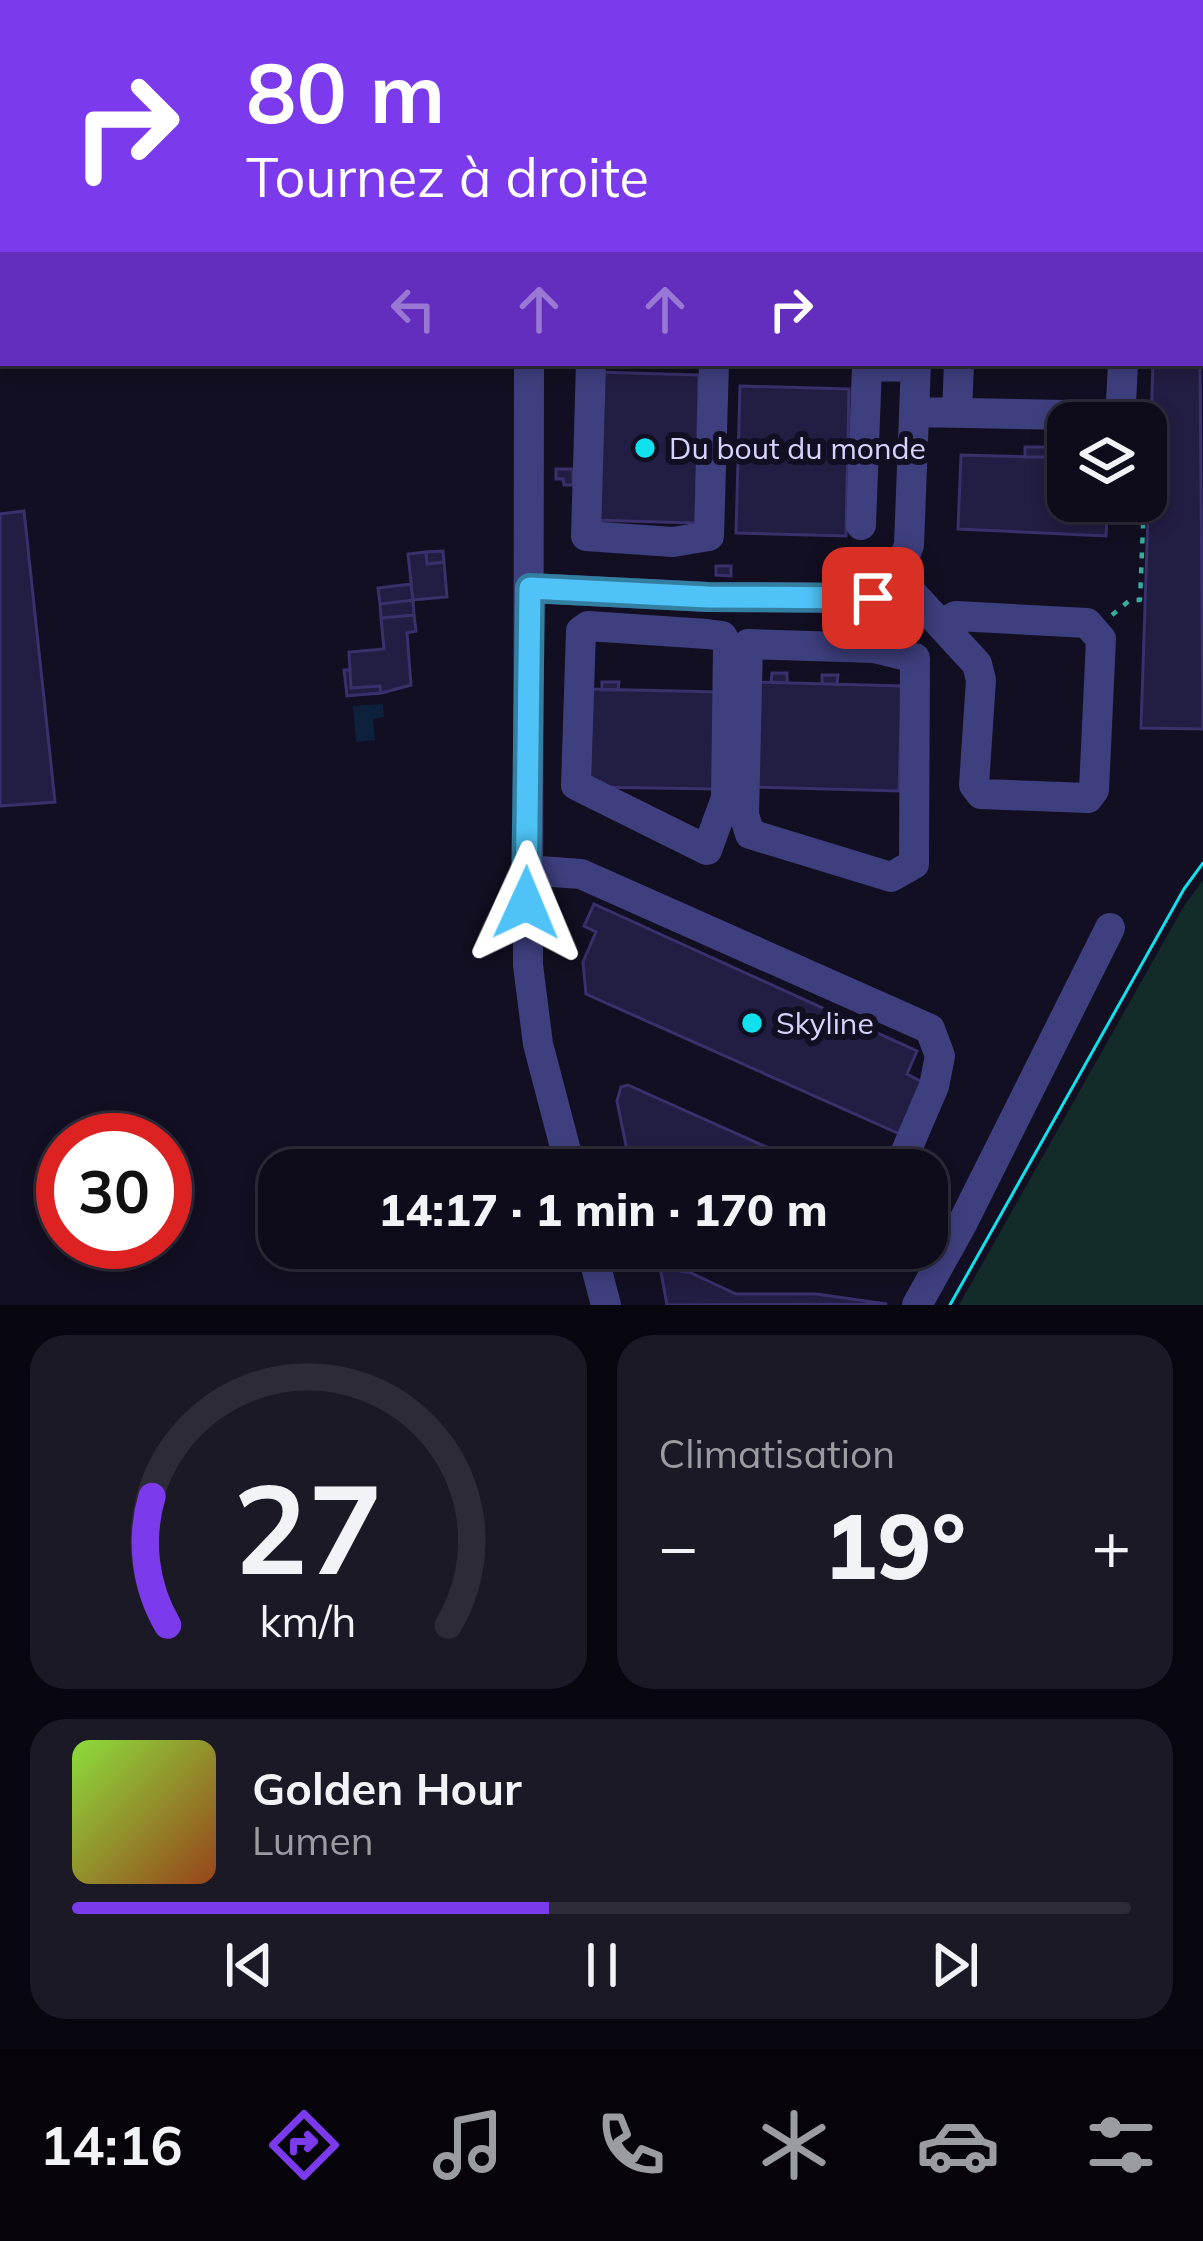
<!DOCTYPE html>
<html lang="fr">
<head>
<meta charset="utf-8">
<style>
  :root { --surface:#0e0b1a; --page:#1c1927; --text:#f1f3f6; --muted:#9b9ba2; --line:#2e2b39; --accent:#7c3aed }
  body { margin:0; font-family:Mulish,sans-serif; background:var(--page); color:var(--text); height:100vh; display:flex; flex-direction:column; font-size:45px; white-space:nowrap }
  * { box-sizing:border-box; margin:0 }
  p { font-size:39px; color:var(--muted) }
  .icon { flex:none; width:66px; height:66px; fill:none; stroke:currentColor; stroke-width:2; stroke-linecap:round; stroke-linejoin:round }
  .map { position:relative; height:1305px; overflow:hidden }
  .panel { display:flex; flex-direction:column; gap:30px; padding:30px; background:#08060e; flex:1 }
  .panel>* { flex:none }
  .top-card { position:absolute; left:0px; top:0px; width:1203px; height:366px; box-shadow:0 6px 18px #0003,0 0 0 3px var(--line); background:#7c3aed; color:#fff; overflow:hidden }
  .buttons { position:absolute; left:1047px; top:402px; display:grid; gap:24px }
  .buttons a { display:grid; place-items:center; width:120px; height:120px; border-radius:24px; background:var(--surface); box-shadow:0 6px 18px #0003,0 0 0 3px var(--line); font-size:60px }
  .speed { position:absolute; left:36px; top:1113px; display:flex; gap:24px; font-size:60px; font-weight:700; text-align:center }
  .speed>* { display:grid; place-content:center; width:156px; height:156px; border-radius:50%; background:var(--surface); box-shadow:0 6px 18px #0003,0 0 0 3px var(--line); line-height:1 }
  .speed .limit { border:18px solid #d22; background:#fff; color:#111 }
  .pin { position:absolute; display:grid; place-items:center; width:102px; height:102px; color:#fff; margin:-51px; border-radius:24px; box-shadow:0 6px 18px #0006 }
  .me { position:absolute; width:132px; margin:-66px; rotate:1deg; stroke-linejoin:round; filter:drop-shadow(0 0 9px #0008) }
  .turn { display:flex; align-items:center; gap:42px; height:252px; padding:0 48px; font-size:54px }
  .turn .icon { width:156px; height:156px; stroke-width:2.5 }
  .turn b { display:block; font-size:84px; line-height:102px }
  .lanes { display:flex; align-items:center; height:114px; padding:0 48px; background:#0003; justify-content:center; gap:60px; direction:ltr }
  .lanes .off { opacity:.35 }
  .big { font-size:90px; font-weight:800; line-height:1.1 }
  .panel .widget { flex:1; display:flex; flex-direction:column; justify-content:center; gap:18px; min-width:0; padding:0 42px; border-radius:36px; background:var(--page) }
  .panel .dial { align-items:center; gap:0 }
  .dial svg { height:312px; overflow:visible; fill:none; stroke:var(--line); stroke-width:7; stroke-linecap:round; text-anchor:middle }
  .dial text { fill:var(--text); stroke:none }
  .song { display:flex; align-items:center; gap:36px }
  .cover { width:144px; height:144px; border-radius:18px; background:linear-gradient(135deg,hsl(90 70% 55%),hsl(20 70% 35%)) }
  .played { height:12px; border-radius:6px; background:linear-gradient(90deg,var(--accent) 45%,var(--line) 45%) }
  .keys { display:flex; justify-content:space-around; direction:ltr }
  .heat { display:flex; justify-content:space-between; align-items:center; font-size:66px; direction:ltr }
  .panel .tiles { flex:1; display:grid; gap:30px; grid-template-columns:1fr 1fr }
  .widget:last-child { grid-column:span 2 }
  .trip { position:absolute; left:258px; top:1149px; width:690px; height:120px; border-radius:36px; background:var(--surface); box-shadow:0 6px 18px #0003,0 0 0 3px var(--line); font-weight:800; line-height:120px; text-align:center }
  .tab-bar { display:flex; height:192px; justify-content:space-around; align-items:center; background:#06040a; color:var(--muted) }
  .tab-bar .icon { width:84px; height:84px }
  .tab-bar .current { color:var(--accent) }
  .tab-bar b { font-size:54px; color:var(--text) }
  .map>svg:first-child { display:block }
</style>
</head>
<body>
<div class="map">
<svg width="1203" height="1305" viewBox="0 0 1203 1305">
  <rect width="100%" height="100%" fill="#120f22"/>
  <path fill="#132c2a" d="M1203,880V1305H959L1184,906Z"/>
  <path fill="#0d213d" d="M383,704L384,717L373,719L375,740L356,742L353,706Z"/>
  <path fill="#221d42" stroke="#39306c" stroke-width="3" d="M17,0H68V3H17Z
    M579,0H694L579,3Z
    M842,0H930L842,3Z
    M980,0H1126L979,3Z
    M1200,357L1203,729L1141,728L1153,363H1200Z
    M595,372L699,375L696,523L591,520Z
    M740,386L849,389L846,536L736,533Z
    M1025,447H1045L1046,457H1025Z
    M961,455L1068,458V501H1108L1106,536L958,529Z
    M556,469H573V485H564L563,479H556Z
    M24,511L55,802L0,806V514Z
    M443,551L444,562L427,564L426,552Z
    M426,552L427,564L444,562L447,597L413,600L408,554Z
    M716,566H731V576L716,575Z
    M411,584L413,600L380,604L378,588Z
    M413,600L414,615L381,618L380,604Z
    M414,615L416,631L407,633L411,685L381,693L380,686L351,688L349,652L384,649L381,618Z
    M344,670H350L351,688L380,686L381,693L347,696Z
    M772,673H787V683L771,682Z
    M822,675H838L837,684H822Z
    M602,682H619L618,690H602Z
    M755,682L902,686L899,791L752,787Z
    M589,689L719,692L717,789L587,787Z
    M594,904L917,1051L907,1074L922,1082L902,1135L586,994L583,962L596,932L584,926Z
    M628,1085L818,1170H631L617,1101L621,1087Z
    M660,1267L691,1273L736,1294H816L887,1304L667,1305Z"/>
  <g fill="none" stroke-linecap="round" stroke-linejoin="round">
    <path stroke="#37ad9f" stroke-width="4.5" stroke-dasharray="6 9" stroke-linecap="butt" d="M1200,348H1203
      M1146,454L1147,430
      M1112,615L1130,600H1140L1144,501"/>
    <path stroke="#3e3f7e" stroke-width="30" d="M527,0V3
      M97,3V0
      M734,3V0
      M783,3V0
      M825,3V0
      M974,3V0
      M1200,210L1203,204
      M1200,307H1203
      M529,363L528,965L538,1044L571,1170
      M591,363L586,536L673,542L709,536L714,363
      M914,412L1121,416
      M957,412L959,363
      M1120,423L1123,363
      M861,525L867,366L916,367
      M897,577L977,664L981,680L974,785L981,794L1088,798L1094,790L1101,639L1087,623L956,616L941,624
      M530,588L708,597L873,598L897,577L909,545L916,363
      M588,626L707,634L722,636L728,646L726,798L707,850L576,785L581,631Z
      M748,644L874,648L915,658L914,864L891,877L750,834L744,815Z
      M526,870L581,874L930,1029L940,1056L934,1086L898,1170
      M591,1248L606,1305
      M917,1305L962,1224L1110,928"/>
    <path stroke="#10e1ec" stroke-width="3" d="M950,1305L1184,889L1203,863"/>
  </g>
  <g fill="none" stroke-linecap="round" stroke-linejoin="round">
    <g stroke="#337fa1" stroke-width="30">
      <path id="route" d="M526,903L530,588L708,597L873,598"/>
    </g>
    <use href="#route" stroke="#4fc3f7" stroke-width="21"/>
  </g>
  <g fill="#10e1ec" stroke="#120f22" stroke-width="4.5">
    <circle cx="645" cy="448" r="12"/>
    <circle cx="752" cy="1023" r="12"/>
  </g>
  <g text-anchor="middle" dominant-baseline="central" stroke-width="12" stroke-linejoin="round" paint-order="stroke">
    <g font-size="30" fill="#d6d4fc" stroke="#120f22" text-anchor="start">
      <text x="669" y="448">Du bout du monde</text>
      <text x="776" y="1023">Skyline</text>
    </g>
  </g>
</svg>
<div class="buttons">
<a><svg class="icon" aria-label="layers" viewBox="0 0 24 24"><path d="M12 4l9 5-9 5-9-5zM3 14l9 5 9-5"/></svg></a>
</div>
<div class="speed"><div class="limit">30</div></div>
<div class="pin" style="left:873px;top:598px;background:#d93025"><svg class="icon" aria-label="arrive" viewBox="0 0 24 24"><path d="M6 21V4h12l-3 4 3 4H6"/></svg></div>
<svg class="me" style="left:526px;top:903px" viewBox="-20 -20 40 40"><path d="M0-17L14 15 0 8-14 15z" fill="#4fc3f7" stroke="#fff" stroke-width="4"/></svg>
<div class="trip">14:17 · 1 min · 170 m</div>
<div class="top-card">
<div class="turn"><svg class="icon" aria-label="right" viewBox="0 0 24 24"><path d="M7 20v-9h11M14 6l5 5-5 5"/></svg><div><b>80 m</b>Tournez à droite</div></div>
<div class="lanes"><svg class="icon off" aria-label="left" viewBox="0 0 24 24"><path d="M17 20v-9H6M10 6l-5 5 5 5"/></svg><svg class="icon off" aria-label="ahead" viewBox="0 0 24 24"><path d="M12 20V5M6 11l6-6 6 6"/></svg><svg class="icon off" aria-label="ahead" viewBox="0 0 24 24"><path d="M12 20V5M6 11l6-6 6 6"/></svg><svg class="icon" aria-label="right" viewBox="0 0 24 24"><path d="M7 20v-9h11M14 6l5 5-5 5"/></svg></div>
</div>
</div>
<section class="panel">
<div class="tiles">
<div class="widget dial"><svg viewBox="0 0 100 80">
<path d="M14 69A42 42 0 1 1 86 69"/>
<path d="M14 69A42 42 0 0 1 10 36" stroke="#7c3aed"/>
<text x="50" y="56" font-size="32" font-weight="700">27</text>
<text x="50" y="72" font-size="11">km/h</text>
</svg></div>
<div class="widget"><p>Climatisation</p>
<div class="heat"><a>−</a><b class="big">19°</b><a>+</a></div>
</div>
<div class="widget">
<div class="song"><i class="cover"></i><div><b>Golden Hour</b><p>Lumen</p></div></div>
<div class="played"></div>
<div class="keys"><svg class="icon" aria-label="previous" viewBox="0 0 24 24"><path d="M18 5L8 12l10 7zM5 5v14"/></svg><svg class="icon" aria-label="pause" viewBox="0 0 24 24"><path d="M8 5v14M16 5v14"/></svg><svg class="icon" aria-label="next" viewBox="0 0 24 24"><path d="M6 5l10 7-10 7zM19 5v14"/></svg></div>
</div>
</div>
</section>
<nav class="tab-bar">
<b>14:16</b>
<svg class="icon current" aria-label="directions" viewBox="0 0 24 24"><path d="M12 3l9 9-9 9-9-9zM9 14v-3h6M13 9l2 2-2 2"/></svg>
<svg class="icon" aria-label="music" viewBox="0 0 24 24"><path d="M9 18V5l10-2v13"/><circle cx="6" cy="18" r="3"/><circle cx="16" cy="16" r="3"/></svg>
<svg class="icon" aria-label="phone" viewBox="0 0 24 24"><path d="M5 4h4l2 5-3 2q2 4 5 5l2-3 5 2v4C11 20 4 13 5 4z"/></svg>
<svg class="icon" aria-label="climate" viewBox="0 0 24 24"><path d="M12 3v18M4 7l16 10M4 17L20 7"/></svg>
<svg class="icon" aria-label="car" viewBox="0 0 24 24"><path d="M5 17H2v-5l4-1 3-4h7l3 4 3 1v5h-3M9 17h6M6 11h13"/><circle cx="7" cy="17" r="2"/><circle cx="17" cy="17" r="2"/></svg>
<svg class="icon" aria-label="filters" viewBox="0 0 24 24"><path d="M4 7h16M4 17h16"/><circle cx="9" cy="7" r="2"/><circle cx="15" cy="17" r="2"/></svg>
</nav>
</body>
</html>
